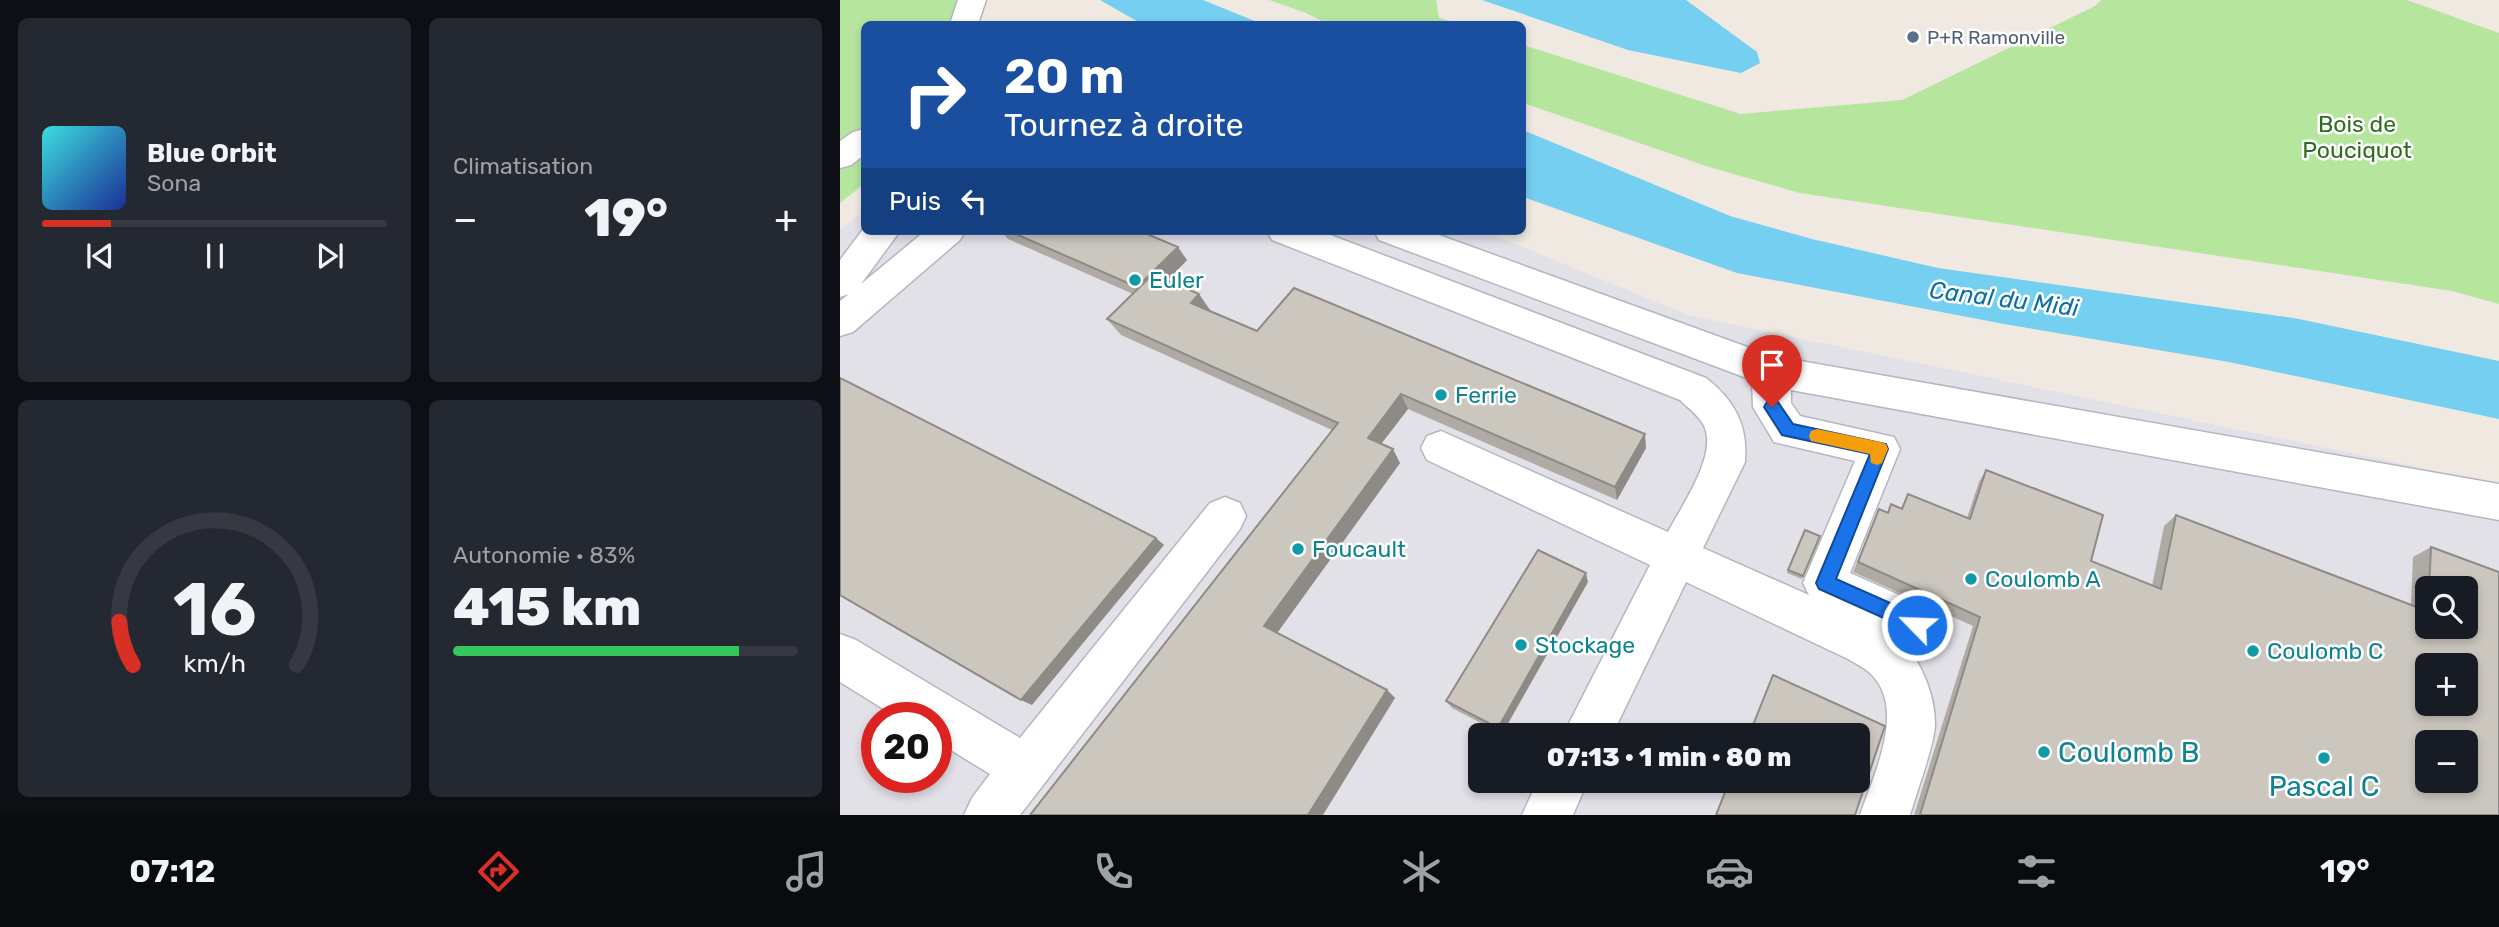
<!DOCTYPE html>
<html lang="fr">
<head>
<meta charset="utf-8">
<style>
  :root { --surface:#171b24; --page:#242831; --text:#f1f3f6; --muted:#9ea1a6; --line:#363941; --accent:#d93025 }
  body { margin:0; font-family:Rubik,sans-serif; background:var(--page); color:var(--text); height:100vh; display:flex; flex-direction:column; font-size:26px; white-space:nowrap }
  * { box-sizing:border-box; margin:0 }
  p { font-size:23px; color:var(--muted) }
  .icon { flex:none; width:38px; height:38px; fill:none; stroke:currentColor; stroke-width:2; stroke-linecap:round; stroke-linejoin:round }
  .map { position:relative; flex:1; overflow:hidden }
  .sheet { display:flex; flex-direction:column; gap:18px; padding:18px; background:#0d0f14; width:840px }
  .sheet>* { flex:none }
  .top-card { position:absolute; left:21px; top:21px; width:665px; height:214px; border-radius:10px; box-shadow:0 4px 10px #0003; background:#1a4fa0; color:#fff; overflow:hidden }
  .fabs { position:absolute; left:1575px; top:576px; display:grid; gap:14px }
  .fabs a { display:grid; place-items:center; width:63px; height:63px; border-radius:10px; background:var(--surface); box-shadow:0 4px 10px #0003; font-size:35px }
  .speed { position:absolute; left:21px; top:702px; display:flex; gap:14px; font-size:35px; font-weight:700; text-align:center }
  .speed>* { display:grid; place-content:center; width:91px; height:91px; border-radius:50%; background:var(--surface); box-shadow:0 4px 10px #0003; line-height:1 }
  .speed .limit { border:10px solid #d22; background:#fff; color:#111 }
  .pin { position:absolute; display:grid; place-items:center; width:60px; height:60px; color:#fff; margin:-72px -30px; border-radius:50% 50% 50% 0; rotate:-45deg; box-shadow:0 0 7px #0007 }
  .pin .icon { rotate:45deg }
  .me { position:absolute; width:77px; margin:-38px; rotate:294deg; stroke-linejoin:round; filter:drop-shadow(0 0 5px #0008) }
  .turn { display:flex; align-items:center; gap:24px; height:147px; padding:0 28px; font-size:32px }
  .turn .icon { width:91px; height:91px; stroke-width:2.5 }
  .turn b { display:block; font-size:49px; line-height:60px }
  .then { display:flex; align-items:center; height:66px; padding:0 28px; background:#0003; gap:14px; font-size:26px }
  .big { font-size:52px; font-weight:800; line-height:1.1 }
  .sheet .tile { flex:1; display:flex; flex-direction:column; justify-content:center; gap:10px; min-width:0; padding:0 24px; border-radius:10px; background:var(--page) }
  .sheet .dial { align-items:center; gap:0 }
  .dial svg { height:182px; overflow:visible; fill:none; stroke:var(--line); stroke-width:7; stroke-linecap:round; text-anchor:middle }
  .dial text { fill:var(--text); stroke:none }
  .song { display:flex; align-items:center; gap:21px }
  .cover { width:84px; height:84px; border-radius:10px; background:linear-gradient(135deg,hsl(180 70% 55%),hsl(230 70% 35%)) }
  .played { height:7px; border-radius:4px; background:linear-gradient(90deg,var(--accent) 20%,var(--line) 20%) }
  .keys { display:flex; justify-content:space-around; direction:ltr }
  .heat { display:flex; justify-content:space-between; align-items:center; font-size:38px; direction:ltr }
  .charge { height:10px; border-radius:5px; background:linear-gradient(90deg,#34c759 83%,var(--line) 0) }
  .sheet .tiles { flex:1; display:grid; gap:18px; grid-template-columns:repeat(2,1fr) }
  .trip { position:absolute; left:628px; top:723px; width:402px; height:70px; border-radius:10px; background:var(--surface); box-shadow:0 4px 10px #0003; font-weight:800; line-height:70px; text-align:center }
  .dock { display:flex; height:112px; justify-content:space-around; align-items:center; background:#090b0e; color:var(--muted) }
  .dock .icon { width:49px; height:49px }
  .dock .current { color:var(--accent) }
  .dock b { font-size:32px; color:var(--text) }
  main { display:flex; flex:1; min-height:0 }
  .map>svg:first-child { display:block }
</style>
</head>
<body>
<main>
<section class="sheet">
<div class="tiles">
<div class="tile">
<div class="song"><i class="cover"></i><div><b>Blue Orbit</b><p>Sona</p></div></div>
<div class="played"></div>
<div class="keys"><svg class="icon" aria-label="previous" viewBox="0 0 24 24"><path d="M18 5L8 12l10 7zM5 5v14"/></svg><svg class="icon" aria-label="pause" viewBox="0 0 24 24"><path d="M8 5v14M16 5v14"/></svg><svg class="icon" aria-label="next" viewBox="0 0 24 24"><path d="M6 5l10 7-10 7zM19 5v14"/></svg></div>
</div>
<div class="tile"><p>Climatisation</p>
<div class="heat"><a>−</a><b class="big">19°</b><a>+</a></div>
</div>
<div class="tile dial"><svg viewBox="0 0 100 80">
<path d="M14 69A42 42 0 1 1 86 69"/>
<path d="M14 69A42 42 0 0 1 8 50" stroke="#d93025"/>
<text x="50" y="56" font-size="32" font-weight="700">16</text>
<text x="50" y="72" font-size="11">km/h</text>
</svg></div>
<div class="tile"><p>Autonomie · 83%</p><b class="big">415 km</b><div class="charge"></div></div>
</div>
</section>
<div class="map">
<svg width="1659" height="815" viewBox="0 0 1659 815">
  <rect width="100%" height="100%" fill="#efe9e1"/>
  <path fill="#e3e1e8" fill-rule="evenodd" d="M24,211V231H644L848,315L1659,484V815H0V230ZM1587,588H1626V626H1587ZM1587,665H1626V704H1587ZM37,718H96V777H37ZM640,735H1018V780H640ZM1587,742H1626V780H1587Z"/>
  <path fill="#b6e59e" d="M0,0H118L110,24H24V130L17,129L0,140Z
    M429,0H596L599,18L620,24H488L466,13Z
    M1261,0H1567L1659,33V304L1612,291L960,193L869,167L683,103V45L901,114L1062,100L1255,6Z
    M24,151V184L0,203V169Z"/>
  <path fill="#75cff0" d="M260,0H363L422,24H302Z
    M642,0H846L917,52L920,63L901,73L788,50Z
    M683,130L890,216L972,239L1098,268L1454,318L1659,361V419L1389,362L1164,324L897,273L683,197Z"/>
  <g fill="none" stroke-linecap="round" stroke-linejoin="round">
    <g stroke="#b4b7c1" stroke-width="3">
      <path id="minor" d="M118,0H146L138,24H110Z
        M24,129V155L11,165L0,168V141L13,132Z
        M24,228V231H60L21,284L85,231H125L120,240L13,332L0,336V301L9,294L0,297V260Z
        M427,231H480L866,378C895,401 908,425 905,462L863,548L969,595L963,583L1015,461L934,442L913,407L912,380L539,240L534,231H588L932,356L1659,484V520L951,390V403L960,416L1054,437L1060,449L1010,573L1093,610L1099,625L1093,640L1077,647L1054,637C1080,654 1095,694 1095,724C1095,743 1076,794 1070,815H1020C1033,776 1067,709 1031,674C1025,668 1015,663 1008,659L846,582L772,735H723L810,565L587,460L581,448L587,436L601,431L828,532C841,507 880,452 863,424C858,415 847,407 840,400L432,240Z
        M385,497L400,503L406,516L400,529L180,815H124L132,798L150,774L96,741V718H58L0,682V634L16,640L180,738L370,503Z
        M698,780H748L733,815H682Z"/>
    </g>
    <use href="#minor" fill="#fff" fill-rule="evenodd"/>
  </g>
  <path fill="#afaba4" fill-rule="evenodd" d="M161,231H300L347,260L328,280L370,310H369L417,331L806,448L777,500L568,409L541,444L560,463L437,633L547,690L555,698L190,815L492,430L281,335L267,319L293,294L168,239Z
    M1146,470L1263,515L1251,561L1312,586L1324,526L1336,515L1571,605L1573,557L1591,547L1659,572V815H1074L1133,626L1013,572L1039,509L1047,513L1051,504L1061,508L1068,494L1127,518L1139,482ZM1587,588H1626V626H1587ZM1587,665H1626V704H1587ZM1587,742H1626V780H1587Z
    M980,536L962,579L947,573L948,570Z
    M748,582L662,734L612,708L606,701Z"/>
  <path fill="#8e8b86" d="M338,247L347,260L307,301L297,287Z
    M359,294L370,310L362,318L351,303Z
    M561,394L568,409L535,452L528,438Z
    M805,434L806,448L777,500L775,487Z
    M553,449L560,463L435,636L424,626Z
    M316,538L324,545L192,705L181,700Z
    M746,573L748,582L662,734L658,728Z
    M547,690L555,698L483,815H468Z"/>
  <path fill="#cbc7bf" stroke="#8e8b86" stroke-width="2" fill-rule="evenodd" d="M169,231H300L338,247L297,287Z
    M313,274L359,294L351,303L417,331L454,288L805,434L775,487L561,394L528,438L553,449L424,626L547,690L468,815H190L498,423L267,319Z
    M0,378L316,538L181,700L0,595Z
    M1146,470L1263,515L1251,561L1321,589L1336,515L1587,611V626H1626V588H1589L1591,547L1659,572V815H1080L1140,617L1018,562L1039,509L1048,513L1051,504L1062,509L1068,494L1130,519ZM1587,665H1626V704H1587ZM1587,742H1626V780H1587Z
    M965,530L980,536L963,576L948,570Z
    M698,550L746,573L658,728L606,701Z
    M933,675L1045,726L1015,815H876L890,780H1018V735H909Z"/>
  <path fill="#1a73e8" stroke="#114b97" stroke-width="2" d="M932,400L938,402L953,424L1046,444L1048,449L996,579L1084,618L1087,625L1084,631L1077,633L979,589L976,583L1030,454L942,435L924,407L927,402Z"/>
  <path fill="#f59e0b" d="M977,429L1040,442L1046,444L1048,449L1042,463L1037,465L1031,463L1030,454L971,441L969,436L971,431Z"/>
  <circle fill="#5c6f8a" stroke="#fff" stroke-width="2.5" cx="1073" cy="37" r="7"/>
  <g fill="#0f9aa8" stroke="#fff" stroke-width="2.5">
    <circle cx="295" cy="280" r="7"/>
    <circle cx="601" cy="395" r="7"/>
    <circle cx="458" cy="549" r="7"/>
    <circle cx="1131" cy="579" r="7"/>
    <circle cx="681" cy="645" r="7"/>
    <circle cx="1413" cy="651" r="7"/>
    <circle cx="1204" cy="752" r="7"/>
    <circle cx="1484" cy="758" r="7"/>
  </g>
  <g text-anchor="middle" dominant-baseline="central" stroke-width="5" stroke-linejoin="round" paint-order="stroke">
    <g font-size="19" fill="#4e5e75" stroke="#fff" text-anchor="start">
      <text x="1087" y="37">P+R Ramonville</text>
    </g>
    <g font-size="23" fill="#2c6e1b" stroke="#fff">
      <text x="1517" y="124">Bois de<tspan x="1517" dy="26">Pouciquot</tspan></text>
    </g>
    <g font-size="23" fill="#0d838f" stroke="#fff" text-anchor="start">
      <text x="309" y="280">Euler</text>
      <text x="615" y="395">Ferrie</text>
      <text x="472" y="549">Foucault</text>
      <text x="1145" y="579">Coulomb A</text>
      <text x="695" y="645">Stockage</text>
      <text x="1427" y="651">Coulomb C</text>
    </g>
    <g font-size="24" font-style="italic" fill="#0d6fa3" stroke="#fff">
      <text transform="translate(1164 299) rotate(7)">Canal du Midi</text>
    </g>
    <g font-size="28" fill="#0d838f" stroke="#fff" text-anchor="start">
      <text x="1218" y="752">Coulomb B</text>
      <text x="1484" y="786" text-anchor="middle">Pascal C</text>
    </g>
  </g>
</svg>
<div class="fabs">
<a><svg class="icon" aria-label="search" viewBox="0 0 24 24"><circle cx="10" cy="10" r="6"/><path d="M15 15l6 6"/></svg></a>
<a>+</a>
<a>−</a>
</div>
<div class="speed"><div class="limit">20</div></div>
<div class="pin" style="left:932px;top:407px;background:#d93025"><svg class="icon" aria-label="arrive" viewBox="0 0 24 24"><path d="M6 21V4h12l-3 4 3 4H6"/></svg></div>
<svg class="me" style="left:1077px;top:625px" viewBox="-20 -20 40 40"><circle r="17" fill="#1a73e8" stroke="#fff" stroke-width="3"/><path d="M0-11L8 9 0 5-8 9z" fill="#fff"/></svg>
<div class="trip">07:13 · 1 min · 80 m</div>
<div class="top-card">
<div class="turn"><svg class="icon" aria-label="right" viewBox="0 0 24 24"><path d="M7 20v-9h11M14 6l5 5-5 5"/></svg><div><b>20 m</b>Tournez à droite</div></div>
<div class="then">Puis<svg class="icon" aria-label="left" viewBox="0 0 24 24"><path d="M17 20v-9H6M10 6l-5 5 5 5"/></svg></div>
</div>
</div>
</main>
<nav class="dock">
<b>07:12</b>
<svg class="icon current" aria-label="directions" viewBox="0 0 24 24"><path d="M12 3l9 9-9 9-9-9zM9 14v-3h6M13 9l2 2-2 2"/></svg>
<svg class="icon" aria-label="music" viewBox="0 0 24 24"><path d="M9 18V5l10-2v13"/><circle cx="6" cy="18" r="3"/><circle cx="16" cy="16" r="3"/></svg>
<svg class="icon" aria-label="phone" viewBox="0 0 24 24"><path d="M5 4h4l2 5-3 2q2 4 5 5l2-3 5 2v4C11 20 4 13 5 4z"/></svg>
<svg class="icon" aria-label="climate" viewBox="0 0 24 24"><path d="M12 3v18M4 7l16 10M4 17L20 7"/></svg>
<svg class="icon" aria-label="car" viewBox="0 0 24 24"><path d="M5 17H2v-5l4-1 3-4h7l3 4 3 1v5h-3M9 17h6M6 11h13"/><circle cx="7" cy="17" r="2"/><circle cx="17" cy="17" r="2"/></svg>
<svg class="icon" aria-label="filters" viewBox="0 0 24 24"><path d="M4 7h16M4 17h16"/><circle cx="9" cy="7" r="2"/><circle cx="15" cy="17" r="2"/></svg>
<b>19°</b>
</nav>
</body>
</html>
